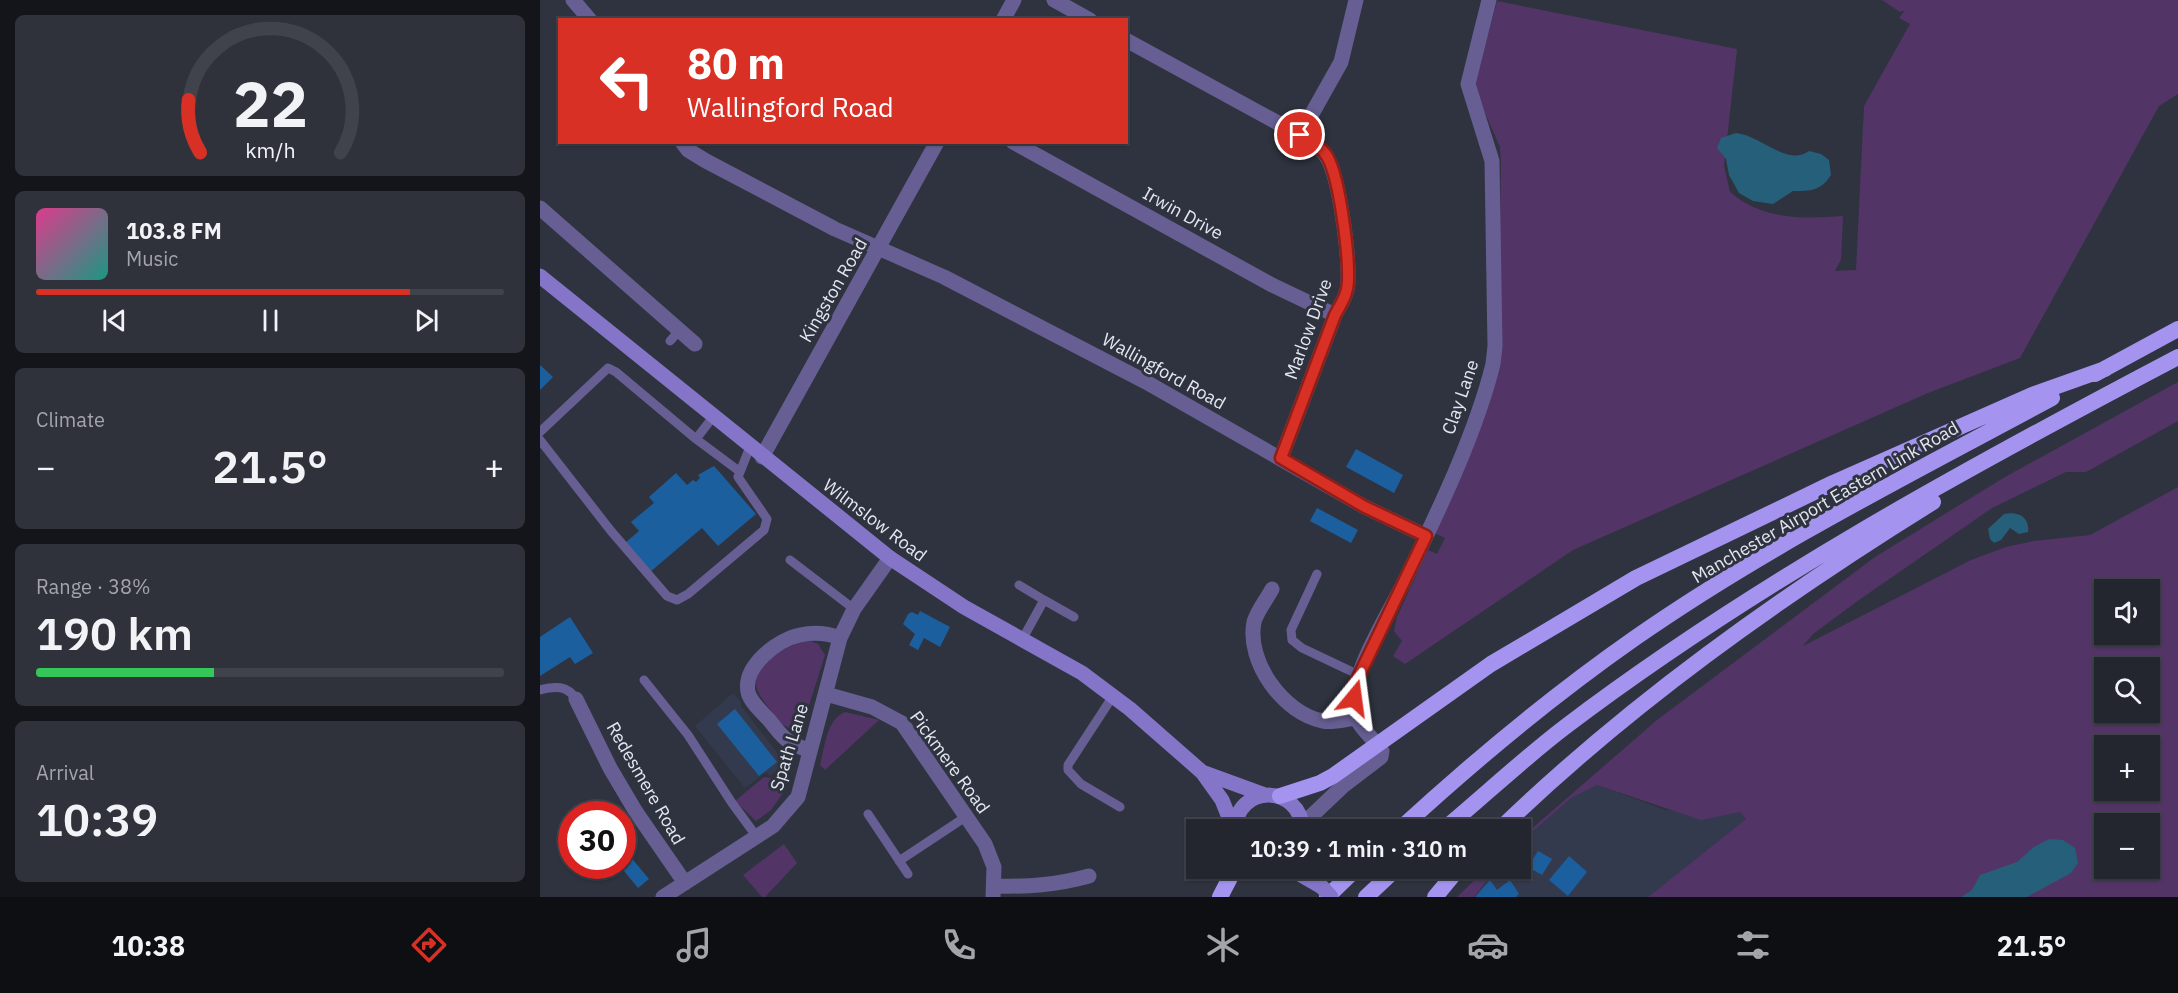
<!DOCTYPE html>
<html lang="en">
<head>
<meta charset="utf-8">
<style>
  :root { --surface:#23262f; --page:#2f323b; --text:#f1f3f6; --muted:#a3a5aa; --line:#40434b; --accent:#d93025 }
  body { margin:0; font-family:"IBM Plex Sans",sans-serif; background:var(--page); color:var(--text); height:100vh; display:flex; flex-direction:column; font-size:22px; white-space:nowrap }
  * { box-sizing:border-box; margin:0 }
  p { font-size:20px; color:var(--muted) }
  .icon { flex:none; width:33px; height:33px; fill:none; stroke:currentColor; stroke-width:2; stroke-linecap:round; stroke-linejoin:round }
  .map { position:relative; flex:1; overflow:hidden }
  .drawer { display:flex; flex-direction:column; gap:15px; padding:15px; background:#13151a; width:540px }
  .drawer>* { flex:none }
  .top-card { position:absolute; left:18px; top:18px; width:570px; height:126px; border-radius:0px; box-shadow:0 2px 4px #0004,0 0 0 2px var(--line); background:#d93025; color:#fff; overflow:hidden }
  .buttons { position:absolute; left:1554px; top:579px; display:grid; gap:12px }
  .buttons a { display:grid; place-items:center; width:66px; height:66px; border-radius:0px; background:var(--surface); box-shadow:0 2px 4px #0004,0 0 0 2px var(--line); font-size:30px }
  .speed { position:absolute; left:18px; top:801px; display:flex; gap:12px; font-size:30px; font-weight:700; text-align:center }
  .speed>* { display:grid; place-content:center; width:78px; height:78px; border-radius:50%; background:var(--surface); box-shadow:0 2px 4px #0004,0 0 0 2px var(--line); line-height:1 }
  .speed .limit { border:9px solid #d22; background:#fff; color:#111 }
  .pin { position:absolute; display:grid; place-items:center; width:51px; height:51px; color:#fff; margin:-26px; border:3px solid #fff; border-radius:50%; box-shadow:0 2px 6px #0007 }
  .me { position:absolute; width:66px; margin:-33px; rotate:16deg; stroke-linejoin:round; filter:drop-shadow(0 0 4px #0008) }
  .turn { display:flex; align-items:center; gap:21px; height:126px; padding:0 30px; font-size:27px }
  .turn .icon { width:78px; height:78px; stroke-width:2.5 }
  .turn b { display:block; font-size:42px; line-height:51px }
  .big { font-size:45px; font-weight:600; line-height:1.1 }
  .drawer .tile { flex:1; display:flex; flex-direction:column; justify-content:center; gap:9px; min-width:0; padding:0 21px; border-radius:9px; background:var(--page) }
  .drawer .dial { align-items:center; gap:0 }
  .dial svg { height:156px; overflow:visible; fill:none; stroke:var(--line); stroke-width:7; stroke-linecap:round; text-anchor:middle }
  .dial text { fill:var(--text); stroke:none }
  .song { display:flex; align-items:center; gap:18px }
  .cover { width:72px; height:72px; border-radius:9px; background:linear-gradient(135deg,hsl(330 70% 55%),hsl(170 70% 35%)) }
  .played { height:6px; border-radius:3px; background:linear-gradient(90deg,var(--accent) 80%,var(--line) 80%) }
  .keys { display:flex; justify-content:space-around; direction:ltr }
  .heat { display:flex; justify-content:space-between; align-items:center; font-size:33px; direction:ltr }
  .charge { height:9px; border-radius:4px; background:linear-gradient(90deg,#34c759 38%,var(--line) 0) }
  .trip { position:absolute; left:646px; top:819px; width:345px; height:60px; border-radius:0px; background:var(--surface); box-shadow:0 2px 4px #0004,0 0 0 2px var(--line); font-weight:600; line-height:60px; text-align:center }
  .tab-bar { display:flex; height:96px; justify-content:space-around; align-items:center; background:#0e0f13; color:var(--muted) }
  .tab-bar .icon { width:42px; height:42px }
  .tab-bar .selected { color:var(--accent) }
  .tab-bar b { font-size:27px; color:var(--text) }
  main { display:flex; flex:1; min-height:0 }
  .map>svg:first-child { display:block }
</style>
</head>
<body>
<main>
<section class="drawer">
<div class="tile dial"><svg viewBox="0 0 100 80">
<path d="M14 69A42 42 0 1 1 86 69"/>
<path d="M14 69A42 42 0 0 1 8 42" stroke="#d93025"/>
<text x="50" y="56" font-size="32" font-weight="700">22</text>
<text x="50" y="72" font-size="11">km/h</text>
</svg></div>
<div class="tile">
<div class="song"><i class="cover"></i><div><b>103.8 FM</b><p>Music</p></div></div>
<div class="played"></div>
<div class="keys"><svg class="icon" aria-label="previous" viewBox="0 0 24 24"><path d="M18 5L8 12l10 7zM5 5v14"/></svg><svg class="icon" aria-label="pause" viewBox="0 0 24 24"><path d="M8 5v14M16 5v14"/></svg><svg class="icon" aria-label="next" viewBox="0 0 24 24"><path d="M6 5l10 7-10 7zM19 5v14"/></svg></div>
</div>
<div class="tile"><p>Climate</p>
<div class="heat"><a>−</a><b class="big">21.5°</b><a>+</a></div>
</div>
<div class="tile"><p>Range · 38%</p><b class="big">190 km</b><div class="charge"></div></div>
<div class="tile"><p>Arrival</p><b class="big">10:39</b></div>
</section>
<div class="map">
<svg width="1638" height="897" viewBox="0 0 1638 897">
  <rect width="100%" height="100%" fill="#2f333f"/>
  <path fill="#343a4d" d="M193,693L201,702V706L245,763L230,776L226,772L205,788L155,726Z
    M1057,785L1125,810L1200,812L1206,819L1108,897H934L956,869L981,868V842L1031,798Z"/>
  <path fill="#533467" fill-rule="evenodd" d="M1342,0H1638V94L1619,106L1480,358L1388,393L1033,550L865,664L853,656L862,641L854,631L857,617L888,550L897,554L905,538L894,533L940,420L959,288L961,163L960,147L934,88L957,1L1197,49L1184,166L1190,192C1222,220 1264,219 1303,216L1301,260L1295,271L1316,270L1324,106L1370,24L1359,18L1365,10L1360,12Z
    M1638,382V421L1546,472H1526L1452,508L1319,600L1273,634L1263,646L1431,560L1466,547L1494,541L1550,535L1638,487V897H1108L1206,819L1200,812L1161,820L1057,785L1031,798L981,842V838L1117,720L1335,557L1465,477ZM1564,590H1610V634H1564ZM1564,668H1610V712H1564ZM1564,746H1610V790H1564ZM1564,824H1610V868H1564Z
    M268,640L278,644L285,655L264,721L253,729C240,726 236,718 229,708C224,701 216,692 216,683C217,659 250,645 268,640Z
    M305,712L339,720L285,770L280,765C285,747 286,720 305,712Z
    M224,777L231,778L243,793L231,810L216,821L195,801Z
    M244,844L257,863L225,897H222L203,875Z
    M947,868L956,869L934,897H917Z"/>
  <path fill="#265f7a" d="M1196,133C1220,135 1247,167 1269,151L1281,154L1289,160L1291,175C1281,191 1270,191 1253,191L1233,204L1213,201L1199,193L1189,175L1186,159L1177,148L1181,138Z
    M1464,514C1477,511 1490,516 1488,532L1479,534L1470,528L1461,540L1454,543L1450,539L1448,529Z
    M1509,839L1523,840L1535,848L1538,863L1531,873L1487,897H1421L1432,890L1440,875L1477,862L1494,847Z"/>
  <path fill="#1c5f9f" d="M0,365L13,377L0,390Z
    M816,449L863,475L854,493L806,467Z
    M174,466L216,514L178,546L162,528L110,572L85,543L99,531L91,522L114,503L109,497L136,473L147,485L153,480L156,482L160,478L158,475Z
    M777,508L818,530L811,543L770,521Z
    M380,611L410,627L400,647L384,638L378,650L369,645L375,634L363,624L368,614L372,612L378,615Z
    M30,617L53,653L35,664L30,657L0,676V637Z
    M195,709L237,762L219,776L177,724Z
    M84,849L109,879L98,888L80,866H82Z
    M998,851L1012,859L1002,875L988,867Z
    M1029,856L1047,872L1028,896L1009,880Z
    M950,880L957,890L970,880L979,894L976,897H935Z"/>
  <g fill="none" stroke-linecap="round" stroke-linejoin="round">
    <path stroke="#675f93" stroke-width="9" d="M130,341L139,331
      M0,432L68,368L76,372L156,439L173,417
      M156,439L199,471
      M0,440L71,531L127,596L137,600L148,594L224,530L227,519L198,477L210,447
      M250,560L314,609
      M777,574L751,630L752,640L762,648L819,675
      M479,585L504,600
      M482,640L504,600L534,617
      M104,680L148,735L192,803L217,837
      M0,690C15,686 27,685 36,699
      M573,696L528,765V770L541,784L580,807
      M328,814L368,874
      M359,861L427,816"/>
    <path stroke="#675f93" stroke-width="15" d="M33,0L50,20
      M514,0L550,20
      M463,20L474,0
      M586,40L760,135C771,142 782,147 788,159C800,182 809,254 808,281C808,294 801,304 795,315L741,458
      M760,135L801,62L816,0
      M142,142L148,150L166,161L295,229L404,277L606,382L825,507L886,536
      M473,142L732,285L795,315
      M0,208L155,344
      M222,457L397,142
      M732,589C727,599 717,611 714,622C706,662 744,714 783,721C793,723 806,719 816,718
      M286,694L332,707L362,723L445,844L454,867L453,897
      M36,699L70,768L96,812L145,883
      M269,750C248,744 243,738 230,721C223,713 210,702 208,692C203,666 237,640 260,635C274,632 287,633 300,638
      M763,824L803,786L841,757L842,751C831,734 815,727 814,706C811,671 852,609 867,576C898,512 936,433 953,364L955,346L952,161L928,84L949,0
      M454,886C488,887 516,885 549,876
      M123,897L233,826L258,797L300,638L314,609L350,558"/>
    <path stroke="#8575c8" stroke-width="15" d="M0,276L350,558L424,607L542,673L590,709L662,772L725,795
      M662,772L682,800L694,830
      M695,830C696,784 760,783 763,830
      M749,868L782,887"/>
    <path stroke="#a494f0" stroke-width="16" d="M1555,374L1638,329
      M740,796L780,783L793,776L951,664L1096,578L1293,483L1492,395L1565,369
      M859,830C934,761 1012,696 1095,638C1227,546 1371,474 1512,398
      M903,830C944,796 983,759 1025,727C1215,583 1427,468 1638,357
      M959,830C1089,704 1240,597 1393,502
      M680,897L695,868
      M787,897L817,868
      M826,897L857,868
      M895,897L919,868"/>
    <path stroke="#8575c8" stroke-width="15" d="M782,887L791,897"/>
  </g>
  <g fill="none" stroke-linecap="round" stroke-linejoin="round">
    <g stroke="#8d1f18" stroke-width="15">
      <path id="route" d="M760,135C771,142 782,147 788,158C800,181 809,254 808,281C808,294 801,304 795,315L741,458L825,507L886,536L814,686V698"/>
    </g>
    <use href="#route" stroke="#d93025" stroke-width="10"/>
  </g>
  <g text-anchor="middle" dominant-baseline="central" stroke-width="6" stroke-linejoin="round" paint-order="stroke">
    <g font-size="18" fill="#e4e7f0" stroke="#2f333f">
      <text transform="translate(643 213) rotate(29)">Irwin Drive</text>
      <text transform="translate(293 290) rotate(-60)">Kingston Road</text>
      <text transform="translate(768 329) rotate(-70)">Marlow Drive</text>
      <text transform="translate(624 371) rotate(29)">Wallingford Road</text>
      <text transform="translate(920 397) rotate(-71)">Clay Lane</text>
      <text transform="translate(1285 502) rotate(-30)">Manchester Airport Eastern Link Road</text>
      <text transform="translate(335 520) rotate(37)">Wilmslow Road</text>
      <text transform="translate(249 747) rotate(-73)">Spath Lane</text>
      <text transform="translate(410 762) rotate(54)">Pickmere Road</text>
      <text transform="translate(106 783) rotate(60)">Redesmere Road</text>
    </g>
  </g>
</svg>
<div class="buttons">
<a><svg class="icon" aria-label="sound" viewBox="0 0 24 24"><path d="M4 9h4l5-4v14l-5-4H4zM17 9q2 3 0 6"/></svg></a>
<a><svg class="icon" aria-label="search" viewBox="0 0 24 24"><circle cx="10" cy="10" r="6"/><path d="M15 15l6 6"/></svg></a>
<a>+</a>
<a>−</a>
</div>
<div class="speed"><div class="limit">30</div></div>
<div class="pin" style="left:760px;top:135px;background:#d93025"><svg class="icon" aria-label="arrive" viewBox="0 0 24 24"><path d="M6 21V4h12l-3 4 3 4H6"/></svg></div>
<svg class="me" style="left:814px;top:698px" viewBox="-20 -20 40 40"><path d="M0-17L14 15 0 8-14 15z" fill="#d93025" stroke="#fff" stroke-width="4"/></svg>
<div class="trip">10:39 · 1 min · 310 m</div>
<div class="top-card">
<div class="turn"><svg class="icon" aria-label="left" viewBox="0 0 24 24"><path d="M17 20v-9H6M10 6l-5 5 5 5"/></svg><div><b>80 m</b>Wallingford Road</div></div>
</div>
</div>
</main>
<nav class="tab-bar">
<b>10:38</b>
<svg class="icon selected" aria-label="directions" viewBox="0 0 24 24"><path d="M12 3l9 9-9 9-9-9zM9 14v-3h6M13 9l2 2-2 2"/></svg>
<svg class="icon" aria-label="music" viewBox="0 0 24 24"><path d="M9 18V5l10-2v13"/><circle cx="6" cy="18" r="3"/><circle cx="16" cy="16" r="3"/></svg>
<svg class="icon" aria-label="phone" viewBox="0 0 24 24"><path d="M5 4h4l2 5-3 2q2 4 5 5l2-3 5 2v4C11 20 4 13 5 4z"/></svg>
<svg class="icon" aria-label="climate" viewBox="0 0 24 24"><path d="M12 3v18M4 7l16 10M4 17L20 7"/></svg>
<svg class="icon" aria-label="car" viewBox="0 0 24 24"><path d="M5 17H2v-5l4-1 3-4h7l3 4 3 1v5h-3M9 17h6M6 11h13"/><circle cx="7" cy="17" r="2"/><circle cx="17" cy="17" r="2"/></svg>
<svg class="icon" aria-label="filters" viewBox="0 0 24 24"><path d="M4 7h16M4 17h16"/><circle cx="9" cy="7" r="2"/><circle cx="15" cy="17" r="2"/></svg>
<b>21.5°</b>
</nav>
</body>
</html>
